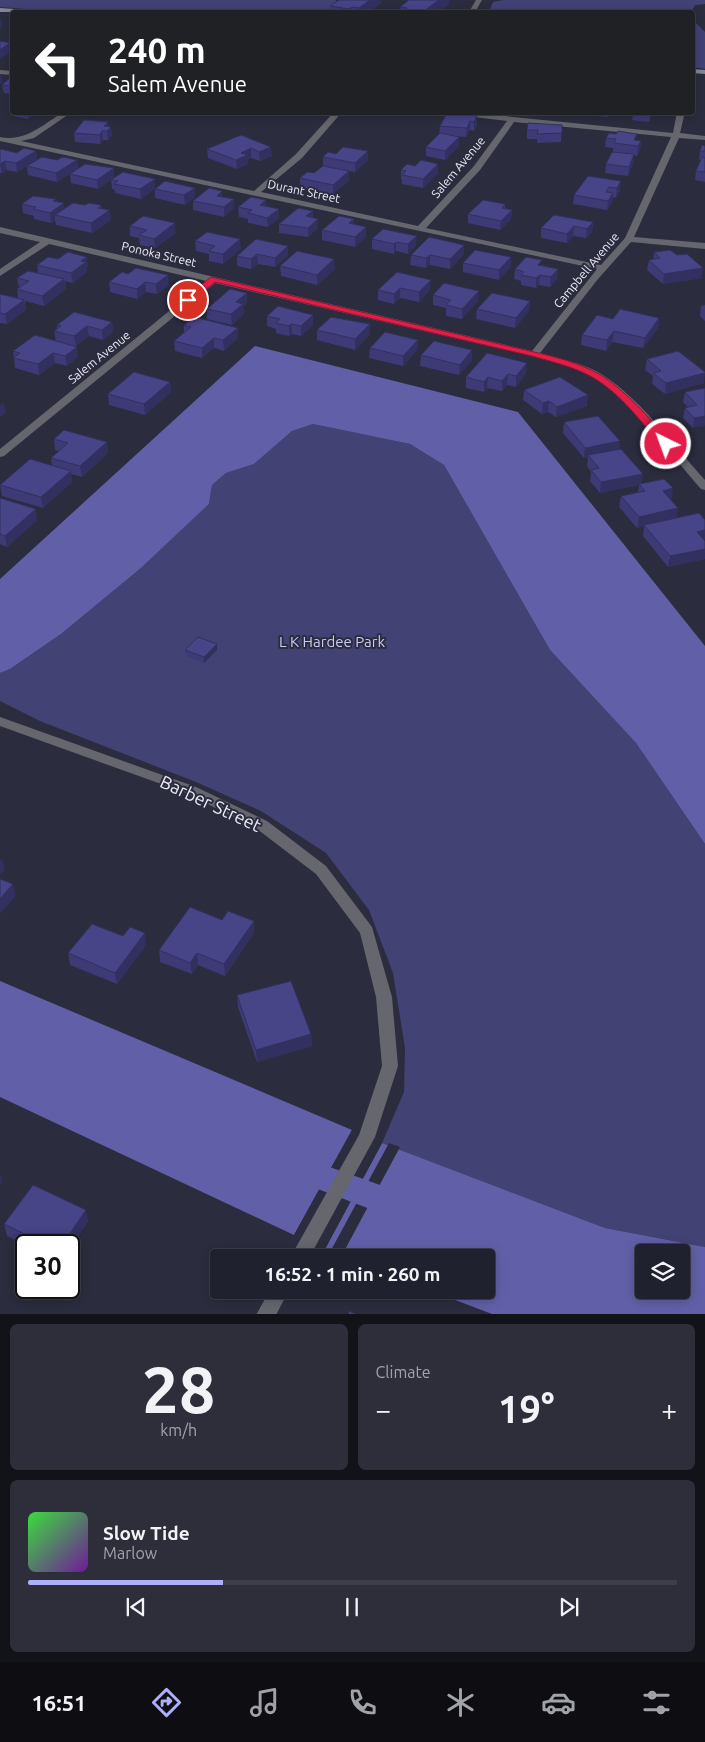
<!DOCTYPE html>
<html lang="en">
<head>
<meta charset="utf-8">
<style>
  :root { --surface:#20212e; --page:#2d2e3a; --text:#f1f3f6; --muted:#a2a3aa; --line:#3d3e4a; --accent:#adaffb }
  body { margin:0; font-family:Ubuntu,sans-serif; background:var(--page); color:var(--text); height:100vh; display:flex; flex-direction:column; font-size:19px; white-space:nowrap }
  * { box-sizing:border-box; margin:0 }
  p { font-size:16px; color:var(--muted) }
  .icon { flex:none; width:28px; height:28px; fill:none; stroke:currentColor; stroke-width:2; stroke-linecap:round; stroke-linejoin:round }
  .map { position:relative; height:1314px; overflow:hidden }
  .panel { display:flex; flex-direction:column; gap:10px; padding:10px; background:#121219; flex:1 }
  .panel>* { flex:none }
  .banner { position:absolute; left:10px; top:10px; width:685px; height:105px; border-radius:5px; box-shadow:0 2px 12px #0003,0 0 0 1px var(--line); background:#202124; color:#fff; overflow:hidden }
  .tools { position:absolute; left:635px; top:1244px; display:grid; gap:10px }
  .tools a { display:grid; place-items:center; width:55px; height:55px; border-radius:5px; background:var(--surface); box-shadow:0 2px 12px #0003,0 0 0 1px var(--line); font-size:25px }
  .speed { position:absolute; left:15px; top:1234px; display:flex; gap:10px; font-size:25px; font-weight:700; text-align:center }
  .speed>* { display:grid; place-content:center; width:65px; height:65px; border-radius:50%; background:var(--surface); box-shadow:0 2px 12px #0003,0 0 0 1px var(--line); line-height:1 }
  .speed .limit { border:2px solid #111; border-radius:8px; background:#fff; color:#111 }
  .pin { position:absolute; display:grid; place-items:center; width:42px; height:42px; color:#fff; margin:-21px; border:2px solid #fff; border-radius:50%; box-shadow:0 1px 5px #0007 }
  .me { position:absolute; width:55px; margin:-28px; rotate:318deg; stroke-linejoin:round; filter:drop-shadow(0 0 4px #0008) }
  .turn { display:flex; align-items:center; gap:18px; height:105px; padding:0 15px; font-size:22px }
  .turn .icon { width:65px; height:65px; stroke-width:2.5 }
  .turn b { display:block; font-size:35px; line-height:42px }
  .big { font-size:38px; font-weight:700; line-height:1.1 }
  .panel .widget { flex:1; display:flex; flex-direction:column; justify-content:center; gap:8px; min-width:0; padding:0 18px; border-radius:8px; background:var(--page) }
  .panel .dial { align-items:center; gap:0 }
  .dial b { font-size:65px; line-height:1 }
  .song { display:flex; align-items:center; gap:15px }
  .cover { width:60px; height:60px; border-radius:8px; background:linear-gradient(135deg,hsl(120 70% 55%),hsl(280 70% 35%)) }
  .played { height:5px; border-radius:2px; background:linear-gradient(90deg,var(--accent) 30%,var(--line) 30%) }
  .keys { display:flex; justify-content:space-around; direction:ltr }
  .heat { display:flex; justify-content:space-between; align-items:center; font-size:28px; direction:ltr }
  .panel .tiles { flex:1; display:grid; gap:10px; grid-template-columns:1fr 1fr }
  .widget:last-child { grid-column:span 2 }
  .trip { position:absolute; left:210px; top:1249px; width:285px; height:50px; border-radius:5px; background:var(--surface); box-shadow:0 2px 12px #0003,0 0 0 1px var(--line); font-weight:700; line-height:50px; text-align:center }
  .dock { display:flex; height:80px; justify-content:space-around; align-items:center; background:#0d0d12; color:var(--muted) }
  .dock .icon { width:35px; height:35px }
  .dock .current { color:var(--accent) }
  .dock b { font-size:22px; color:var(--text) }
  .map>svg:first-child { display:block }
</style>
</head>
<body>
<div class="map">
<svg width="705" height="1315" viewBox="0 0 705 1315">
  <rect width="100%" height="100%" fill="#2b2c3d"/>
  <path fill="#434274" d="M0,0H336L339,8L331,12H64L0,7Z
    M503,0H705V4L695,5L691,12H489L493,2Z
    M693,20L705,32V69L693,67Z
    M313,424L410,444L444,465L550,650L636,743L705,844V1247L605,1228L382,1143L404,1092L405,1048L393,973L369,910L326,853L261,811L196,782L40,721L0,701V673L10,669L61,634L141,568L209,504L212,485L226,473L254,464L292,431Z"/>
  <path fill="#615fa7" fill-rule="evenodd" d="M255,346L518,412L705,646V844L636,743L550,650L444,465L410,444L313,424L292,431L254,464L226,473L212,485L209,504L141,568L61,634L10,669L0,673V579Z
    M0,981L352,1130L294,1235L0,1097Z
    M382,1143L605,1228L705,1247V1314H492L429,1290H486V1258L346,1257L325,1249ZM644,1252H681V1290H644Z"/>
  <path fill="#2b2c3d" d="M352,1130L355,1131L296,1236L294,1235Z
    M380,1142L382,1143L325,1249L323,1248Z
    M389,1143L400,1147L341,1257L329,1254Z"/>
  <g fill="none" stroke-linecap="round" stroke-linejoin="round">
    <path fill="#615fa7" fill-rule="evenodd" d="M299,1156L394,1190L398,1200L394,1210L383,1214L289,1178L284,1169L289,1160Z"/>
    <path fill="#66666f" fill-rule="evenodd" d="M476,0H482L475,12H469Z
      M0,70L12,71V75L0,74Z
      M63,112H72L34,138L21,141L254,191L296,154L334,112H342L302,158L261,192L418,226L474,166L507,121L433,112H464L673,133L677,112H685L680,133L705,136V140L679,138L634,237L705,243V249L631,242L598,279L540,353C558,358 577,362 594,370C635,391 675,447 705,480V490L701,489C670,454 631,398 590,376C572,366 552,362 532,356L215,283L4,456L0,457V449L206,281L49,244L0,276V269L40,242L0,233V227L532,351L597,269L0,141V137C25,142 43,125 63,112ZM514,122L671,137L625,238L601,265L426,228L480,170Z"/>
    <path fill="#66666f" fill-rule="evenodd" d="M0,717L196,787L267,821L326,866L372,927L392,997L398,1066L375,1137L309,1258H290L359,1135L382,1066L376,997L360,933L316,874L257,829L186,793L0,726Z
      M270,1290H289L276,1315H256Z"/>
    <path fill="#858694" fill-rule="evenodd" d="M0,8L29,10L32,12H0Z
      M692,69L705,70V74L692,73Z"/>
  </g>
  <path fill="#3d3a75" d="M339,0H381V3L369,12H330V6Z
    M449,4L437,12H400V7Z
    M12,76V94L4,93L2,85Z
    M12,106V112H39L28,119L13,116L11,107Z
    M574,112H610L608,117L574,114Z
    M628,112H652L649,122L632,120L633,116L628,115Z
    M477,116V125L474,131L470,130L466,137L455,136L459,137V146L445,160L426,156V147L439,134L440,126Z
    M562,125L561,142L537,143V139H527V130Z
    M108,126L112,135L108,140H103L100,144L75,142L74,133Z
    M241,135L272,156L260,161L251,158L248,159V164L237,169L208,158L207,149Z
    M606,138L641,141L640,150L637,156L634,155L633,164L628,176L605,173L606,164L613,152V148L605,147Z
    M705,146V182L695,180L696,171L701,160H699L700,151Z
    M0,150L17,153L36,151L37,160H77L78,169L57,182L28,175L27,166L17,172L7,170L2,173H0Z
    M323,157L368,160L355,172L332,168L349,181L333,194L300,187V178L314,173L323,166Z
    M438,164V173L423,188L402,184V179H401V170L415,166Z
    M114,168V178L98,189L71,183L70,174Z
    M588,176L620,190L616,198L613,197L612,203L607,210L573,204L574,195Z
    M155,179V188L195,197L185,205L155,198V189L141,199L115,193V190L112,189L111,180Z
    M56,199L57,202L65,208L85,205H101V208L111,220L92,233L56,225L55,220L51,223L34,219V216L23,213L22,204Z
    M266,200V206L279,209V218L268,227L248,223V219L239,217L238,207Z
    M193,201L234,208L224,217L193,210Z
    M505,204V208L512,210L511,219L500,230L468,223V214Z
    M313,218L318,219V228L308,237L279,233V224Z
    M593,222L592,232L586,238L573,236L567,243L541,238V228Z
    M354,225L366,227V237L355,247L322,240V230Z
    M130,226L176,233L155,248L140,245L139,238L130,236Z
    M383,229L416,246L408,254L396,251L394,254L372,249V239Z
    M256,239L288,256L275,267L258,264L251,269L237,266V256Z
    M195,241L241,249L223,264L209,261V254L196,251Z
    M654,252L702,278L663,284L647,270L649,260L653,259Z
    M464,254L450,269L430,265L426,268L410,265L411,255Z
    M511,257V267L499,280L463,272V263Z
    M37,265L88,266L87,267V272L73,283L65,281L66,289L44,306L25,301L26,310L7,324L0,323V294L18,298L17,289L19,288L17,278L38,273Z
    M542,265L558,269L557,279L550,287L539,285L536,288L521,285V281L514,279L515,269Z
    M280,266L335,269L317,285L281,276Z
    M122,272L169,285L157,294L146,292L137,299L110,292L109,282Z
    M397,272L430,290L419,302L400,298L394,304L378,300V290Z
    M433,295L478,301L462,319L446,316V308L433,305Z
    M530,301L529,311L515,328L476,319L477,309Z
    M247,303L243,307L244,314L232,325L207,319V309Z
    M705,305V321L700,316L701,306Z
    M267,316L313,325L301,336L292,334L289,336L276,333V329L267,326Z
    M659,318L658,328L643,348L612,342L606,351L581,345L582,335L613,319Z
    M112,322L113,332L103,340L89,336L76,346L78,357L67,366L55,363L39,375L15,368L13,351L56,341L54,331L57,328V325Z
    M184,325L238,338L224,351L214,348L202,358L175,351L174,341L184,332Z
    M317,330L370,334L355,350L317,340Z
    M418,340L417,350L403,366L369,358L370,348Z
    M421,355L472,360L459,375L420,366Z
    M647,359L704,383L665,394L652,384L653,376L645,370Z
    M526,373L516,387L507,385L502,391L487,388L484,392L466,388V377Z
    M170,382L171,392L145,415L109,405L108,394Z
    M705,388L693,428L683,418L685,408L688,407L683,402L685,392Z
    M524,390L587,406L556,417L548,412L542,414L523,400Z
    M564,422L619,449L641,484L672,499H671L677,518L705,520V559L668,567L643,536L644,526L637,528L619,507L621,496L638,493L639,485L600,493L590,481L591,472L587,466L588,458H584L563,433Z
    M54,439L107,442L108,453L82,477L71,474L72,482L43,508L2,496L0,485L52,466L51,458L59,451L55,450Z
    M0,498L37,520L7,547L0,544Z
    M185,650H217L204,663L186,656Z
    M222,920L254,921V933L225,976L198,965L192,974L160,962L159,950Z
    M123,936L146,945L117,984L70,965L68,953Z
    M237,995L311,1034L312,1046L257,1062L238,1007Z
    M88,1221L69,1250V1245H27L7,1236L4,1224Z"/>
  <path fill="#32305f" d="M370,0H381V3L369,12H359V8Z
    M439,0H449V4L437,12H418Z
    M352,7V12H349V9Z
    M1,18L2,26L0,28V19Z
    M10,43L12,51L0,59V50Z
    M1,74L2,83L0,84V75Z
    M27,112H39L28,119Z
    M477,116V125L474,131V122Z
    M470,121V130L466,137L467,128Z
    M108,122V130L111,127L112,135L108,140L107,131L104,126Z
    M102,131L103,140L100,144V135Z
    M459,137V146L445,160V151Z
    M641,141L640,150L637,156L638,146Z
    M271,147L272,156L260,161L259,152Z
    M251,148V158L248,159V164L237,169L236,160L241,153Z
    M36,151L37,160L17,172L16,163Z
    M368,151V160L355,172V163Z
    M634,154L633,164L628,176L629,167Z
    M77,160L78,169L57,182L56,173Z
    M5,161L7,170L2,173L0,164Z
    M438,164V173L423,188V179Z
    M114,168V178L98,189L97,180Z
    M349,171V181L333,194V185Z
    M155,179V189L141,199L140,189Z
    M621,181L620,190L616,198L617,188Z
    M195,188V197L185,205L184,195Z
    M222,191L223,200L217,196Z
    M613,193L612,203L607,210L608,201Z
    M56,199L58,208L64,203L65,213L55,215V220L51,223L50,213L53,201Z
    M234,199V208L224,217V207Z
    M266,200V209L260,205Z
    M279,209V218L268,227L267,218Z
    M110,210L111,220L92,233L91,223Z
    M512,210L511,219L500,230L501,221Z
    M313,211V220L306,216Z
    M318,219V228L308,237V228Z
    M354,219V228L349,223Z
    M593,222L592,232L586,238L587,229Z
    M175,223L176,233L155,248L154,239Z
    M574,226L573,236L567,243V234Z
    M366,227V237L355,247V237Z
    M417,236L416,246L408,254V244Z
    M240,239L241,249L223,264V254Z
    M396,242V251L394,254V244Z
    M464,245V254L450,269V259Z
    M288,246V256L275,267V258Z
    M257,254L258,264L251,269V259Z
    M430,255V265L426,268V258Z
    M87,257L88,266L87,267V272L73,283L71,273L81,261Z
    M511,257V267L499,280V270Z
    M334,259L335,269L317,285V275Z
    M703,268L702,278L663,284L664,274Z
    M558,269L557,279L550,287L551,277Z
    M168,275L169,285L157,294L156,284Z
    M540,275L539,285L536,288V278Z
    M64,279L66,289L44,306L42,296Z
    M431,280L430,290L419,302V292Z
    M145,282L146,292L137,299V289Z
    M400,288V298L394,304V294Z
    M479,291L478,301L462,319V309Z
    M247,293V303L243,307L244,314L232,325L231,314L236,302Z
    M24,300L26,310L7,324L5,314Z
    M530,301L529,311L515,328L516,318Z
    M313,315V325L301,336V326Z
    M659,318L658,328L643,348L645,338Z
    M112,322L113,332L103,340L102,330Z
    M291,324L292,334L289,336V326Z
    M370,324V334L355,350V339Z
    M87,326L89,336L76,346L74,336Z
    M238,328V338L224,351L223,340Z
    M614,331L612,342L606,351L607,340Z
    M214,338V348L202,358V348Z
    M418,340L417,350L403,366V356Z
    M77,347L78,357L67,366L65,356Z
    M472,350V360L459,375L460,365Z
    M53,353L55,363L39,375L38,364Z
    M527,363L526,373L516,387V376Z
    M705,373L704,383L665,394L666,383Z
    M508,374L507,385L502,391V381Z
    M488,377L487,388L484,392V382Z
    M170,382L171,392L145,415L144,404Z
    M588,395L587,406L556,417L557,407Z
    M549,401L548,412L542,414L543,403Z
    M4,402L6,413L0,417V405Z
    M705,416V426L693,428L694,418Z
    M620,441L619,451L588,455V458H584L585,448Z
    M107,442L108,453L82,477L80,466Z
    M71,471L72,482L43,508L41,497Z
    M643,474L641,485L639,484V485L600,493L601,482Z
    M673,488L672,499L661,501L663,491Z
    M678,508L677,519L644,525V526L637,528L639,517Z
    M36,509L37,520L7,547L5,536Z
    M705,530V541L697,532Z
    M705,549V559L668,567L670,556Z
    M217,644V650L204,663V657Z
    M2,858L5,870L0,875V861Z
    M13,884L16,896L0,914V899Z
    M254,921V933L225,976L224,964Z
    M145,933L146,945L117,984L115,973Z
    M197,953L198,965L192,974L190,963Z
    M311,1034L312,1046L257,1062L256,1050Z
    M0,1173L2,1182L0,1185Z
    M86,1210L88,1221L69,1250V1245H62Z"/>
  <path fill="#474488" stroke="#32305f" d="M339,0H370L359,8L352,7L349,9L330,6Z
    M409,0H439L424,11L418,12L404,10L407,8L400,7Z
    M0,41L10,43L0,50Z
    M12,76V86L2,85Z
    M447,113L477,116L474,122L470,121L467,128L440,126Z
    M84,120L108,122L104,126L111,127L107,131H102L100,135L74,133Z
    M528,123L562,125V133L537,134L538,130H527Z
    M618,131L637,134L634,140L641,141L638,146L614,143L616,139L606,138L609,133L616,134Z
    M440,133L459,137L445,151L426,147Z
    M241,135L271,147L259,152L251,148L241,153L248,155L236,160L207,149Z
    M702,145L705,146V151H700Z
    M343,147L368,151L355,163L323,157L328,152L336,154Z
    M24,148L36,151L16,163L5,161L0,164V150L1,149L17,153Z
    M612,152L634,154L629,167L606,164Z
    M42,157L57,160L63,157L77,160L56,173L27,166Z
    M702,157L705,158V172L696,171Z
    M421,160L438,164L423,179L402,175L406,171L401,170L407,164L415,166Z
    M85,164L114,168L97,180L70,174Z
    M323,166L349,171L333,185L300,178L307,172L314,173Z
    M123,172L155,179L140,189L114,184L118,181L111,180Z
    M588,176L621,181L617,188L609,187L606,192L613,193L608,201L574,195Z
    M165,181L195,188L184,195L155,189Z
    M209,188L222,191L217,196L234,199L224,207L193,201Z
    M33,196L56,199L53,201L64,203L50,213L33,209L36,207L22,204Z
    M251,197L266,200L260,205L279,209L267,218L248,213L252,210L238,207Z
    M483,200L505,204L502,208L512,210L501,221L468,214Z
    M73,203L85,205L89,203L101,205L98,208L110,210L91,223L55,215Z
    M298,208L313,211L306,216L318,219L308,228L279,224Z
    M554,215L593,222L587,229L574,226L567,234L541,228Z
    M143,216L175,223L154,239L139,235L147,230L130,226Z
    M339,216L354,219L349,223L366,227L355,237L322,230Z
    M383,229L417,236L408,244L396,242L394,244L372,239Z
    M207,232L240,239L223,254L209,251L215,246L195,241Z
    M429,237L464,245L450,259L430,255L426,258L411,255Z
    M256,239L288,246L275,258L257,254L251,259L237,256Z
    M475,250L511,257L499,270L463,263Z
    M670,250L677,255L687,254L703,268L664,274L649,260L660,258L654,252Z
    M297,251L334,259L317,275L280,266Z
    M68,252L87,257L81,261L86,262L71,273L37,265L48,257L58,259Z
    M526,257L542,260L538,265L558,269L551,277L540,275L536,278L521,275L524,272L515,269Z
    M136,268L168,275L156,284L145,282L137,289L109,282L122,272L128,274Z
    M28,271L64,279L42,296L17,289L29,281L17,278Z
    M397,272L431,280L419,292L400,288L394,294L378,290Z
    M444,283L479,291L462,309L446,305L451,300L433,295Z
    M230,289L247,293L236,302L243,304L231,314L207,309Z
    M492,293L530,301L516,318L477,309Z
    M0,294L24,300L5,314L0,313Z
    M278,306L313,315L301,326L291,324L289,326L276,323L280,319L267,316Z
    M620,309L659,318L645,338L614,331L607,340L582,335L597,315L613,319Z
    M74,312L112,322L102,330L87,326L74,336L54,331L61,326L57,325Z
    M194,317L238,328L223,340L214,338L202,348L174,341L191,327L184,325Z
    M331,317L370,324L355,339L317,330Z
    M385,332L418,340L403,356L370,348Z
    M35,335L77,347L65,356L53,353L38,364L13,358L20,353L13,351Z
    M434,341L472,350L460,365L421,355Z
    M678,351L705,372V373L666,383L653,373L661,371L647,359Z
    M487,353L527,363L516,376L508,374L502,381L488,377L484,382L466,377Z
    M134,372L170,382L144,404L108,394Z
    M560,377L588,395L557,407L549,401L543,403L524,390Z
    M705,388V416L694,418L685,408L697,405L685,392Z
    M598,416L620,441L585,448L564,422Z
    M64,430L107,442L80,466L51,458L68,443L54,439Z
    M621,449L643,474L601,482L591,470L599,468L588,455Z
    M30,459L71,471L41,497L0,485Z
    M664,479L673,488L663,491L678,508L639,517L621,496L645,491L639,484Z
    M0,498L36,509L5,536L0,534Z
    M699,513L705,520V530L697,532L705,541V549L670,556L644,525Z
    M198,637L217,644L204,657L185,650Z
    M0,879L13,884L0,899Z
    M190,907L222,920L228,911L254,921L224,964L197,953L190,963L159,950Z
    M92,924L123,936L130,927L145,933L115,973L68,953Z
    M291,981L311,1034L256,1050L237,995Z
    M33,1185L86,1210L62,1245H47L4,1224Z
    M349,1311L357,1315H348Z"/>
  <path fill="#e11d48" stroke="#92132f" d="M211,277L534,352C556,357 579,363 599,374C622,387 655,423 671,444L669,446H662C642,423 621,394 594,378C575,367 553,362 532,356L215,282L191,302H185V298Z"/>
  <g text-anchor="middle" dominant-baseline="central" stroke-width="4" stroke-linejoin="round" paint-order="stroke">
    <g font-size="12" fill="#ecedf8" stroke="#2b2c3d">
      <text transform="translate(458 167) rotate(-50)">Salem Avenue</text>
      <text transform="translate(304 191) rotate(12)">Durant Street</text>
      <text transform="translate(159 254) rotate(13)">Ponoka Street</text>
      <text transform="translate(586 270) rotate(-50)">Campbell Avenue</text>
      <text transform="translate(99 357) rotate(-39)">Salem Avenue</text>
    </g>
    <g font-size="15" fill="#c9cbf4" stroke="#2b2c3d">
      <text x="332" y="641">L K Hardee Park</text>
    </g>
    <g font-size="18" fill="#ecedf8" stroke="#2b2c3d">
      <text transform="translate(211 803) rotate(25)">Barber Street</text>
    </g>
  </g>
</svg>
<div class="tools">
<a><svg class="icon" aria-label="layers" viewBox="0 0 24 24"><path d="M12 4l9 5-9 5-9-5zM3 14l9 5 9-5"/></svg></a>
</div>
<div class="speed"><div class="limit">30</div></div>
<div class="pin" style="left:188px;top:300px;background:#d93025"><svg class="icon" aria-label="arrive" viewBox="0 0 24 24"><path d="M6 21V4h12l-3 4 3 4H6"/></svg></div>
<svg class="me" style="left:666px;top:444px" viewBox="-20 -20 40 40"><circle r="17" fill="#e11d48" stroke="#fff" stroke-width="3"/><path d="M0-11L8 9 0 5-8 9z" fill="#fff"/></svg>
<div class="trip">16:52 · 1 min · 260 m</div>
<div class="banner">
<div class="turn"><svg class="icon" aria-label="left" viewBox="0 0 24 24"><path d="M17 20v-9H6M10 6l-5 5 5 5"/></svg><div><b>240 m</b>Salem Avenue</div></div>
</div>
</div>
<section class="panel">
<div class="tiles">
<div class="widget dial"><b>28</b><p>km/h</p></div>
<div class="widget"><p>Climate</p>
<div class="heat"><a>−</a><b class="big">19°</b><a>+</a></div>
</div>
<div class="widget">
<div class="song"><i class="cover"></i><div><b>Slow Tide</b><p>Marlow</p></div></div>
<div class="played"></div>
<div class="keys"><svg class="icon" aria-label="previous" viewBox="0 0 24 24"><path d="M18 5L8 12l10 7zM5 5v14"/></svg><svg class="icon" aria-label="pause" viewBox="0 0 24 24"><path d="M8 5v14M16 5v14"/></svg><svg class="icon" aria-label="next" viewBox="0 0 24 24"><path d="M6 5l10 7-10 7zM19 5v14"/></svg></div>
</div>
</div>
</section>
<nav class="dock">
<b>16:51</b>
<svg class="icon current" aria-label="directions" viewBox="0 0 24 24"><path d="M12 3l9 9-9 9-9-9zM9 14v-3h6M13 9l2 2-2 2"/></svg>
<svg class="icon" aria-label="music" viewBox="0 0 24 24"><path d="M9 18V5l10-2v13"/><circle cx="6" cy="18" r="3"/><circle cx="16" cy="16" r="3"/></svg>
<svg class="icon" aria-label="phone" viewBox="0 0 24 24"><path d="M5 4h4l2 5-3 2q2 4 5 5l2-3 5 2v4C11 20 4 13 5 4z"/></svg>
<svg class="icon" aria-label="climate" viewBox="0 0 24 24"><path d="M12 3v18M4 7l16 10M4 17L20 7"/></svg>
<svg class="icon" aria-label="car" viewBox="0 0 24 24"><path d="M5 17H2v-5l4-1 3-4h7l3 4 3 1v5h-3M9 17h6M6 11h13"/><circle cx="7" cy="17" r="2"/><circle cx="17" cy="17" r="2"/></svg>
<svg class="icon" aria-label="filters" viewBox="0 0 24 24"><path d="M4 7h16M4 17h16"/><circle cx="9" cy="7" r="2"/><circle cx="15" cy="17" r="2"/></svg>
</nav>
</body>
</html>
